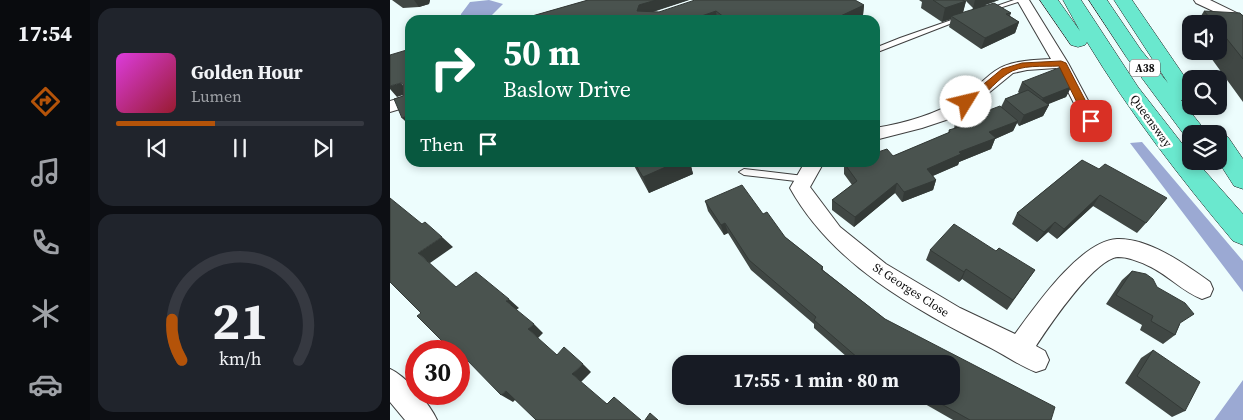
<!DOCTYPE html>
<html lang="en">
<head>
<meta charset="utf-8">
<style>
  :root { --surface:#171b24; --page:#20242c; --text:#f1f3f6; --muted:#9ea1a6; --line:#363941; --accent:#b45309 }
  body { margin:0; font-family:"Source Serif 4",serif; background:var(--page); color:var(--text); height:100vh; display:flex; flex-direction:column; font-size:19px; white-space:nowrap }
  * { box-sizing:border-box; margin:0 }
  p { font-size:16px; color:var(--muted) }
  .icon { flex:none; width:28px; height:28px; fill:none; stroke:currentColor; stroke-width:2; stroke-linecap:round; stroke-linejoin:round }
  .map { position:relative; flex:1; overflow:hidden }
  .side { display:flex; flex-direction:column; gap:8px; padding:8px; background:#0d0f14; width:300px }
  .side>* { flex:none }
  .banner { position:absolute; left:15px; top:15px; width:475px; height:152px; border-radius:15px; box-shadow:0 2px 8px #0003; background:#0b6e4f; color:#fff; overflow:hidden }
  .buttons { position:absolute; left:792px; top:15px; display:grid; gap:10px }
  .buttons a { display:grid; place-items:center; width:45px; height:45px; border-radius:10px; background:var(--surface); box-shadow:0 2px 8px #0003; font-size:25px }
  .speed { position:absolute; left:15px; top:340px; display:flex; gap:10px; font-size:25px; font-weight:700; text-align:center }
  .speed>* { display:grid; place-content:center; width:65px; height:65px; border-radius:50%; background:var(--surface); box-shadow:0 2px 8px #0003; line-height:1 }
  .speed .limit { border:8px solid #d22; background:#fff; color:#111 }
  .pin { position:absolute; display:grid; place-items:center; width:42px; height:42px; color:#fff; margin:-21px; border-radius:10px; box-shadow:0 2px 8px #0006 }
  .me { position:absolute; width:55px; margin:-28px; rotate:54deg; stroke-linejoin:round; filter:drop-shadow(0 0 4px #0008) }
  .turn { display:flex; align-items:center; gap:18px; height:105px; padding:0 15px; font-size:22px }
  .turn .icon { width:65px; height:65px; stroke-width:2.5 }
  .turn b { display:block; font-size:35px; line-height:42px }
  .then { display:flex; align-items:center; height:48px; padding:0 15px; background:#0003; gap:10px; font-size:19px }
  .side .widget { flex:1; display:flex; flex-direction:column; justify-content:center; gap:8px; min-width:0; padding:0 18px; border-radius:15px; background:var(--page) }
  .side .dial { align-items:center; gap:0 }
  .dial svg { height:130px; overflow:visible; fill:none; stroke:var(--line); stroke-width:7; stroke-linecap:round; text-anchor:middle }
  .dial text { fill:var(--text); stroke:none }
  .song { display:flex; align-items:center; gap:15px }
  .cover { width:60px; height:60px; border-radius:8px; background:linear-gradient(135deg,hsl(300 70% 55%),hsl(350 70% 35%)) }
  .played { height:5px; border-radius:2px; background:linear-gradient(90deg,var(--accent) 40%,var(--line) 40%) }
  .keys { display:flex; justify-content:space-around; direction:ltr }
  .trip { position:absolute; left:282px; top:355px; width:288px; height:50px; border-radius:15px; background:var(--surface); box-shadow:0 2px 8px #0003; font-weight:700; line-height:50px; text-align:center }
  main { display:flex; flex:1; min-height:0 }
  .tabs { display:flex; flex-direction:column; width:90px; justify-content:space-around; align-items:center; background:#090b0e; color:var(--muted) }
  .tabs .icon { width:35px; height:35px }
  .tabs .on { color:var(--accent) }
  .tabs b { font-size:22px; color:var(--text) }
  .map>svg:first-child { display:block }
</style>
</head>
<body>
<main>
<nav class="tabs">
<b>17:54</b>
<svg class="icon on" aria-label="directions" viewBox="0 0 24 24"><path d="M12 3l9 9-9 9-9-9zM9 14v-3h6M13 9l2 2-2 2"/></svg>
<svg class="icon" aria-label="music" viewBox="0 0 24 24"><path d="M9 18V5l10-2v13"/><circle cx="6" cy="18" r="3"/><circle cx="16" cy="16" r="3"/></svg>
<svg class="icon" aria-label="phone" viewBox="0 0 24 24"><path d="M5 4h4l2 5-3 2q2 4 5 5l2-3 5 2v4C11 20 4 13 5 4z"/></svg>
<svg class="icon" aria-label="climate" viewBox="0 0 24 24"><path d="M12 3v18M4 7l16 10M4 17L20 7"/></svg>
<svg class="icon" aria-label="car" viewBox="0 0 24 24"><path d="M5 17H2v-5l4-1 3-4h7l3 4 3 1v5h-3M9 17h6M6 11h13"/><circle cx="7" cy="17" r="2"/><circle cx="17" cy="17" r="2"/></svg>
</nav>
<section class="side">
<div class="widget">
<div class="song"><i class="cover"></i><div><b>Golden Hour</b><p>Lumen</p></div></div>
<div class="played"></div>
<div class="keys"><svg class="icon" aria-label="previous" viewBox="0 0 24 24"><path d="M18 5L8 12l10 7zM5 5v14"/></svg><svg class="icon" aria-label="pause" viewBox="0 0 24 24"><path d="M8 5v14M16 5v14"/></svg><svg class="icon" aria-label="next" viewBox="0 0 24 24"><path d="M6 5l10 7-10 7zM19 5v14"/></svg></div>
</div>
<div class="widget dial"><svg viewBox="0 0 100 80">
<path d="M14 69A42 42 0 1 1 86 69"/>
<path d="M14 69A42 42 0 0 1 8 44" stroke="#b45309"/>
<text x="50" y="56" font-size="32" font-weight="700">21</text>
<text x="50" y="72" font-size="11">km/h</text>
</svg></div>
</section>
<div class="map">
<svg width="853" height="420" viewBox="0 0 853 420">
  <rect width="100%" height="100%" fill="#edfdfd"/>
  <path fill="#9ba9d3" d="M99,0L113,4L97,20H70L71,14L80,2Z
    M752,142L853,261V292L740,143Z
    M853,380V420H824Z"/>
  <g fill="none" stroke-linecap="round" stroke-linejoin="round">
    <g stroke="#3f3f3f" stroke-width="2">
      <path id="service" d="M624,0H634L600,11L595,10Z
        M570,17L575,18L485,53V48L510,38Z
        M354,169L414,176L419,179L414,182L354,175L349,172Z"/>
    </g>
    <g stroke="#3f3f3f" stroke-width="2">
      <path id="minor" d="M627,0H639L678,63L709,121L707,125L701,127L695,125L666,68L637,70L623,73L584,105L559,119L532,128L485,140V128C515,123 543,115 569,100C583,92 592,80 605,71C621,60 643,60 661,59Z
        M804,0H820L853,16V25L806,3Z
        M20,95V106L0,112V101Z
        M415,162H434L420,187L450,227L496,264L570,308L625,334C645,307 690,241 727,239C759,238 795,264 820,282L823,289L820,296L812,299C793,292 779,276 761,267C751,262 738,257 728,257C704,259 659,326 646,346L655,351L659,360L655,369L646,372C630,366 615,355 599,347C523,308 443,265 400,188Z
        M0,369C16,376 40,404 47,420H15L0,402Z"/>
    </g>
    <g stroke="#1d1d1d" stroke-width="1">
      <path id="trunk" d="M650,0H668L690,31L673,0H691L748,87L801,155V161H806L853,214V245L843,241C790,178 740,113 697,42L695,45L688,47L681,45Z
        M699,0H717L751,50L778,83L724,0H742L801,86V99L791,100L818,134H801V141L798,140L737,58Z
        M829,135L838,137L853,159V189L844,186L828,161Z"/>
    </g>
    <use href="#service" fill="#fff" fill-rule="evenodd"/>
    <use href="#minor" fill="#fff" fill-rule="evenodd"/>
    <use href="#trunk" fill="#6ae8ce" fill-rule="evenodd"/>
  </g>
  <path fill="#404744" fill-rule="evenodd" d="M2,0H40L39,4L29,7L13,8Z
    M198,0H299L263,12L474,5L473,15L463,20H145L142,16Z
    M529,0H572L576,1L575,0H609L595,5V6L621,13L620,16L629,22L625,33L591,49L559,27L561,19L552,22L531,8L532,2ZM576,1L583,8L582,10L573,13Z
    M814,11L853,16V102L816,51H829V24H806Z
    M632,82L681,87L676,97L657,104L659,105L653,116L629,126L627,123L623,131L605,139L601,149L569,162L568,165L543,176L546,180L543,190L512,202L505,193L464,227L442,210V200L462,185L454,174V163L503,156L558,133L559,130L564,129L565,123L611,107L615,99L629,93L628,92Z
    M692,160L756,223L747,233L703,206L667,239L658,232L647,242L622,224L627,213Z
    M242,162H300L303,174L259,193Z
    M315,201L373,214L395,237L433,267V270L495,319L661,420H563L521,396H561V364H465L424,328V324L361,270L338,233L334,235L318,211Z
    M540,250L606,251L645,270L617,310L572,279L569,282L536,260Z
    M742,271L790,324L785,335L773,344L750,330L752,325L716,304L732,280Z
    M763,350L795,411L782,417L735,383L751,358Z"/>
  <path fill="#343a37" d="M24,0H40L39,4L29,7Z
    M266,0H299L252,15L247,11L249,5Z
    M585,0H609L595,5L594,8L582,12Z
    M576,1L572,15L561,16V19L552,22L555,8Z
    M474,5L473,15L463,20H442Z
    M326,11L327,20H300Z
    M629,22L625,33L591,49L595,38Z
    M11,83L19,93L7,97L0,89V86Z
    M681,87L676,97L649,108L653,98Z
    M659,105L653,116L629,126L634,115Z
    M20,115V126L12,118Z
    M628,121L623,131L605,139L601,149L569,162L568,165L535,179L537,169L569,152L599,132Z
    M287,162H300L303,174L259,193L253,177Z
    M546,180L543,190L512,202L514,192Z
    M507,183L505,193L464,227L465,217Z
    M710,195L703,206L667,239L674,229Z
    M665,222L658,232L647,242L654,232Z
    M335,223L338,233L334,235L331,225Z
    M52,237L63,247L40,263L77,296L28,253Z
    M576,269L572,279L569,282L574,272Z
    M119,299L129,308L126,310L116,301Z
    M144,324L153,333L148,338L138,329Z
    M61,346L73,354L71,356L69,354V351H64L59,348Z
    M193,364L201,372L191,382L182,374Z
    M116,391L127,398L123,402L111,395Z"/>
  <path fill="#4a534f" stroke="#343a37" d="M198,0H266L249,5L247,11L269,12L305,0H465L474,5L442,20H356L354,19L352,20H338L326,11L300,20H145L142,16Z
    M543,0H572L576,1L555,8Z
    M604,3L621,13L616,14L629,22L595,38L561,16Z
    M814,11L850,13L853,16V59L829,29V24H825Z
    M20,49V115L12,118L4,99L13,96V84L11,83L0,86V55Z
    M671,67L681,87L653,98L632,82Z
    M638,90L659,105L634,115L615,99Z
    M610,106L628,121L599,132L606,138L569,152L571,154L537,169L546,180L514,192L507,183L465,217L442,200L467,181L454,163L485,162V153L497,149L503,156L560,132L559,130L569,127L565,123Z
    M692,160L709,169L715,164L777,198L756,223L710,195L674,229L665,222L654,232L627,213Z
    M244,162H287L253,177Z
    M352,185L373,214L377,212L395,237L433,267L431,269L495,319L665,407L661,420H580L537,396H561V364H479L468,358L424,320L426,317L359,260L335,223L331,225L315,201Z
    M0,198L32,224L35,222L52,237L28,253L66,287L86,272L119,299L116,301L144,324L138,329L167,355L174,347L193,364L182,374L217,404L224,397L251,420H146L116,391L111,395L75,358L69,352V351H68L61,346L59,348L27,316L31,313L0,282Z
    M564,224L606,251L609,248L645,270L623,300L576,269L574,272L540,250Z
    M742,271L756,274L763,279L767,287L795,303L804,314L790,323L785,335L761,321L763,316L726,295Z
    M763,350L810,382L795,411L747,376Z
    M260,413L268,420H255Z"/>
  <path fill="#b45309" stroke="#753606" d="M671,61L676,63L706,121L705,123L701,124L696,121L669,66C653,67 631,64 617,74C603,83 593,100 576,105L572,102L612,69L632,63Z"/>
  <g text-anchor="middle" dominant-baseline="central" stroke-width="5" stroke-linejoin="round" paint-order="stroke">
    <rect fill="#fff" stroke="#555" stroke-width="1" x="740" y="59.5" width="30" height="17" rx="4"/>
    <g font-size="11" font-weight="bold" fill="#0c0c0c">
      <text x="755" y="68">A38</text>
    </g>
    <g font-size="12" fill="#0c0c0c" stroke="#fff">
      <text transform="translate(761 121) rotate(54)">Queensway</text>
      <text transform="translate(521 290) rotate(33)">St Georges Close</text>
    </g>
  </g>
</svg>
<div class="buttons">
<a><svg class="icon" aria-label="sound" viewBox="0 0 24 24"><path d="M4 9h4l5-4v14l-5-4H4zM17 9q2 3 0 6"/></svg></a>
<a><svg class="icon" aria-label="search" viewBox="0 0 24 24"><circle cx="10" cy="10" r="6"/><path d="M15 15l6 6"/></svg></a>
<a><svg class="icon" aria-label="layers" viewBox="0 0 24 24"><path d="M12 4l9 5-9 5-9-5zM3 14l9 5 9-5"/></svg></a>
</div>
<div class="speed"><div class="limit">30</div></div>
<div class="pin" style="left:701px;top:121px;background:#d93025"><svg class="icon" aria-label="arrive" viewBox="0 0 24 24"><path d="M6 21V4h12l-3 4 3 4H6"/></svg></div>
<svg class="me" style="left:576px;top:102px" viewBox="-20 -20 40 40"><circle r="19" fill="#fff"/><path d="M0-13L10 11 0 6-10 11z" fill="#b45309"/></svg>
<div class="trip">17:55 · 1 min · 80 m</div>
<div class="banner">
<div class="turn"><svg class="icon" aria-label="right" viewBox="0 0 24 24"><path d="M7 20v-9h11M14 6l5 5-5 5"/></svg><div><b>50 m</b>Baslow Drive</div></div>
<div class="then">Then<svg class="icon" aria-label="arrive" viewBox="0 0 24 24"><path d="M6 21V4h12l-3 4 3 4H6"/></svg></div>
</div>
</div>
</main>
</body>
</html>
